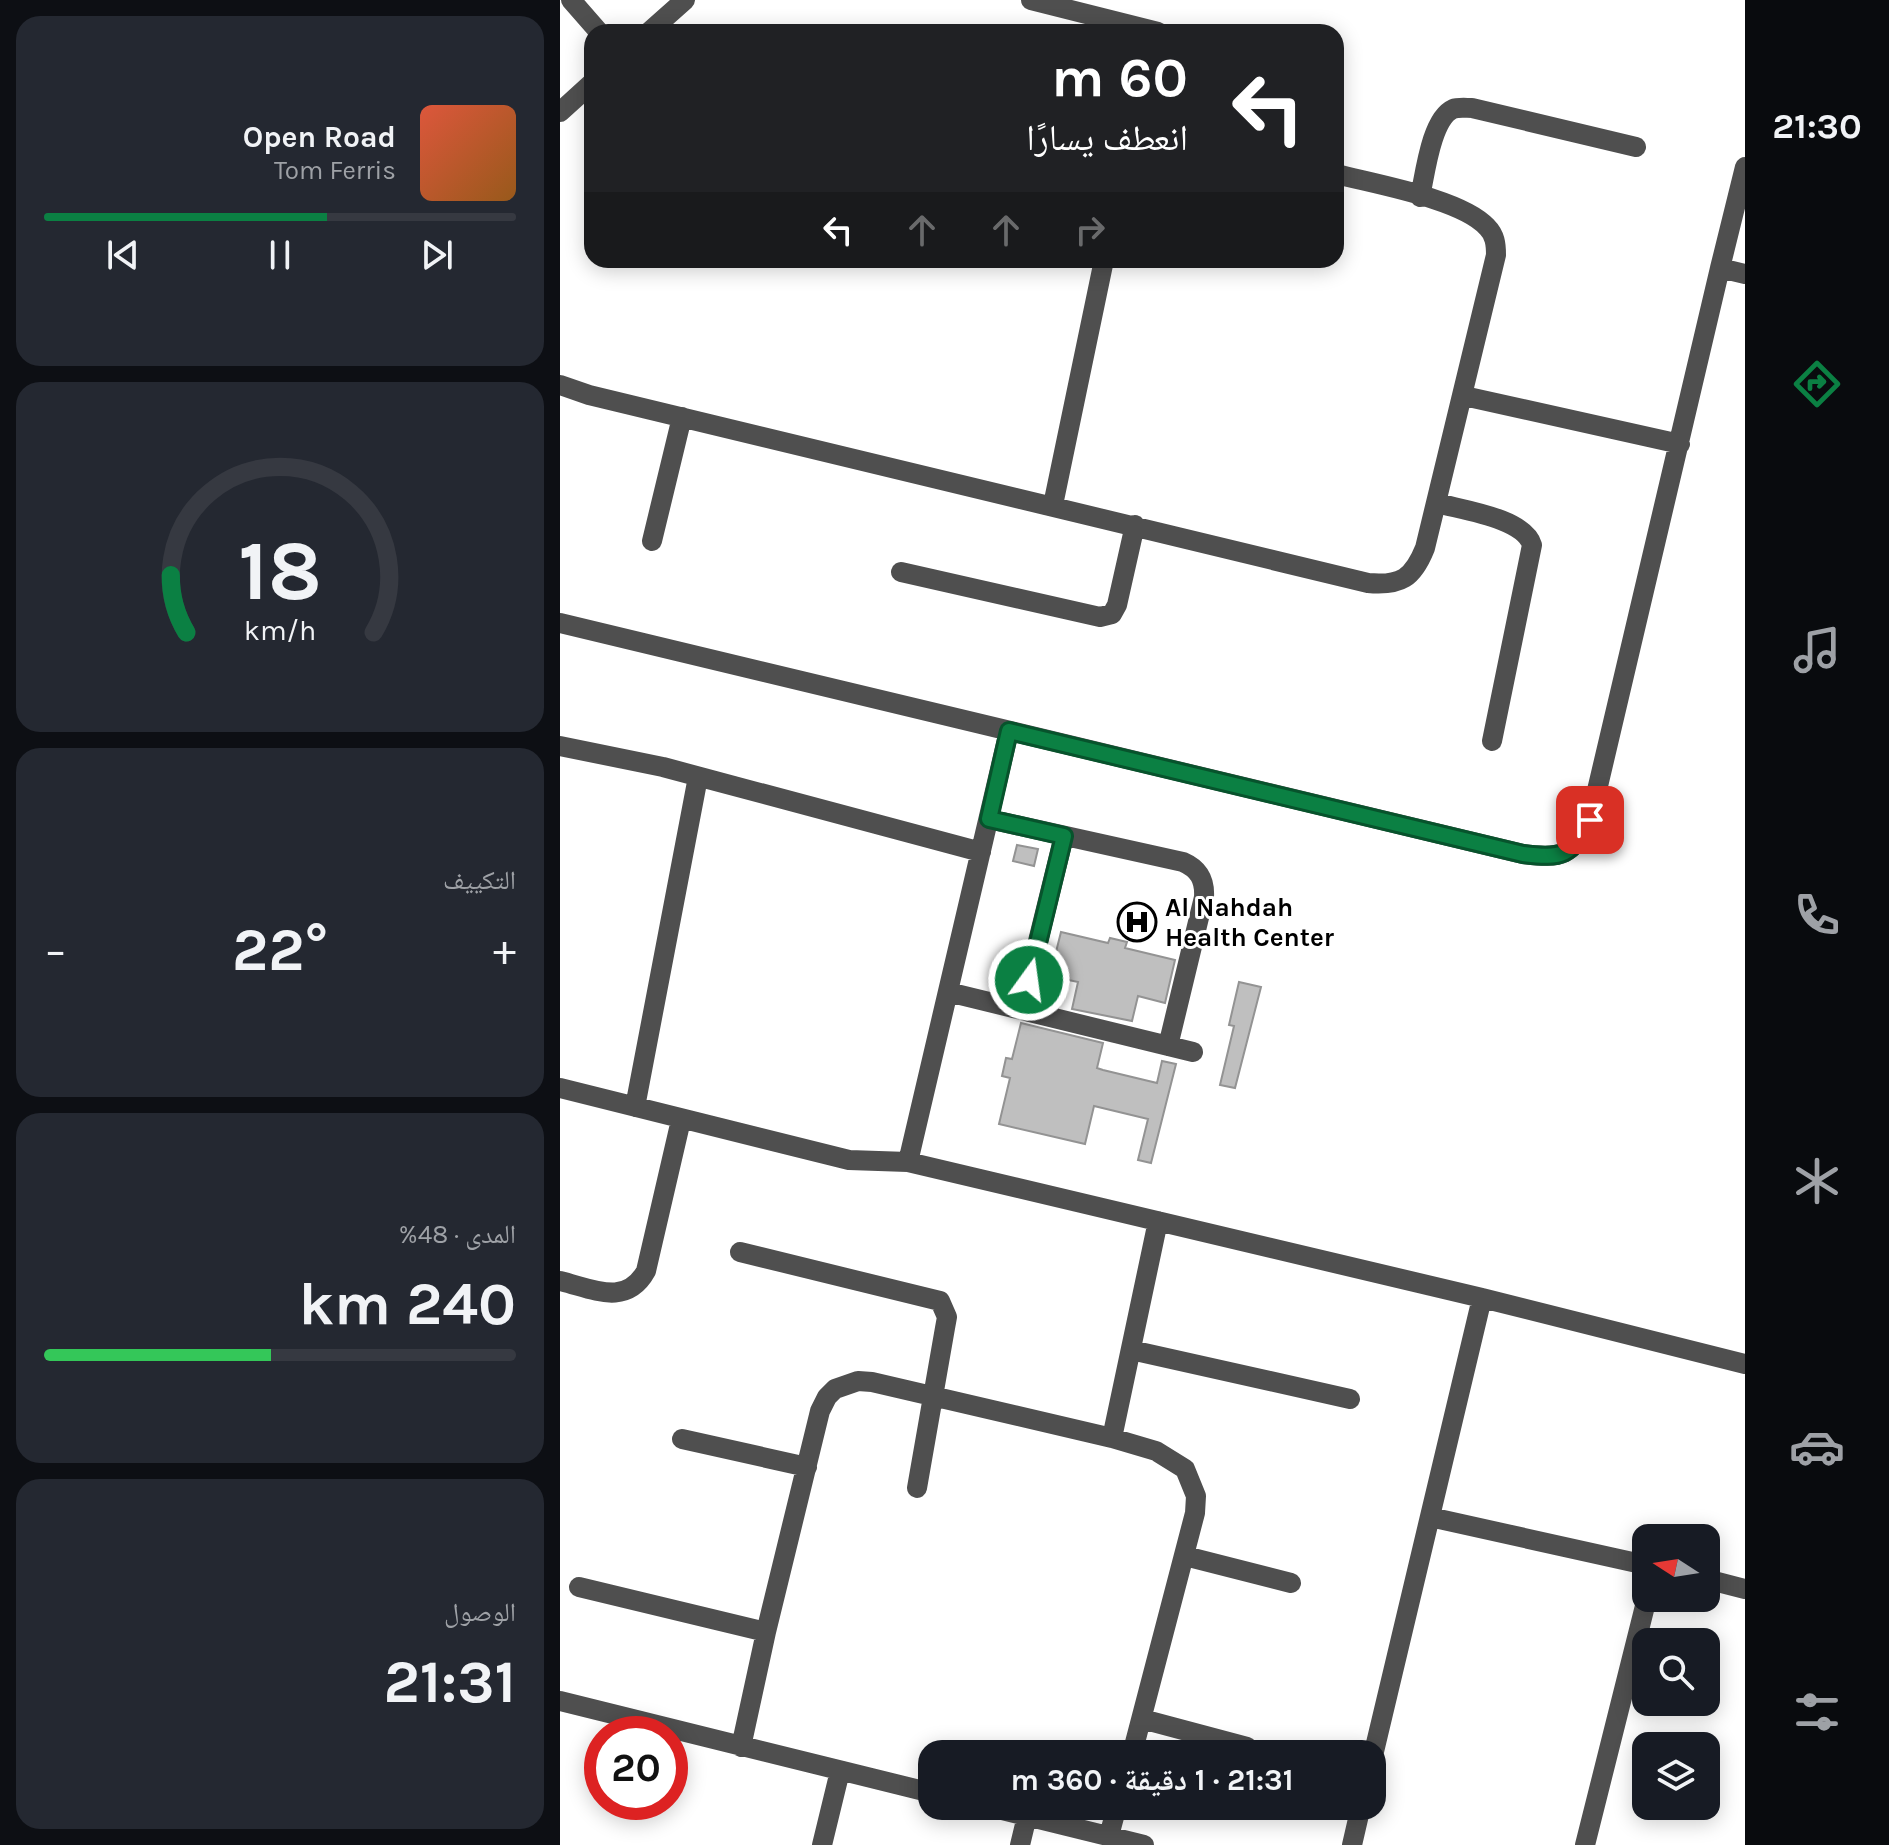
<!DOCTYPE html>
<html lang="ar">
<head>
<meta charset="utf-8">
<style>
  :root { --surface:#171b24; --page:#242831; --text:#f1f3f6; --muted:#9ea1a6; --line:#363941; --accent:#0b8043 }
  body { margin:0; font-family:Karla,"Noto Naskh Arabic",sans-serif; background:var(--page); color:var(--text); direction:rtl; height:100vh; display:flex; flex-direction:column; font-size:30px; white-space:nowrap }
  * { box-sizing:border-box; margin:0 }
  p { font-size:26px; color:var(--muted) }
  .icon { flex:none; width:44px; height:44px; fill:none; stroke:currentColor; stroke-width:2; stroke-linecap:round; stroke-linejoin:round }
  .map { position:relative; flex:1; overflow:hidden; direction:ltr }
  .drawer { display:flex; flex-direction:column; gap:16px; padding:16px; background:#0d0f14; width:560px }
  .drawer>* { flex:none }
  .banner { position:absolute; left:24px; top:24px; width:760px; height:244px; border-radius:24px; box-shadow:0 4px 20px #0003; direction:rtl; background:#202124; color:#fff; overflow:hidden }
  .needle { width:52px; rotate:282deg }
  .controls { position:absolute; left:1072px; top:1524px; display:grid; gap:16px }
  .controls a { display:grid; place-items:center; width:88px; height:88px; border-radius:16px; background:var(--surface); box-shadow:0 4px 20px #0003; font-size:40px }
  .speed { position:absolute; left:24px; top:1716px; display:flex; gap:16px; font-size:40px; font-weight:700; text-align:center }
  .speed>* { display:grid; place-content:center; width:104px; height:104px; border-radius:50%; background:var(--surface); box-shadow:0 4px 20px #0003; line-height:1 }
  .speed .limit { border:12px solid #d22; background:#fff; color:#111 }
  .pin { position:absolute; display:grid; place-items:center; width:68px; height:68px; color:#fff; margin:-34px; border-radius:16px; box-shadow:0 4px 12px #0006 }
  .me { position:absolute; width:88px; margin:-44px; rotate:14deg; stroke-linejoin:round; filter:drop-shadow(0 0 6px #0008) }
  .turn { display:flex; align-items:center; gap:28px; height:168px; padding:0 24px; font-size:36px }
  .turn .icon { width:104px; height:104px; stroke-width:2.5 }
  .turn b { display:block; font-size:56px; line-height:68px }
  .lanes { display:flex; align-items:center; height:76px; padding:0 24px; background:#0003; justify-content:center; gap:40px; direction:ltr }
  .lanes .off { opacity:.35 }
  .big { font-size:60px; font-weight:700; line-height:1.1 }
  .drawer .widget { flex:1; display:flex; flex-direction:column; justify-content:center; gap:12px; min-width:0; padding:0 28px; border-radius:24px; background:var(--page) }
  .drawer .dial { align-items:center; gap:0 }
  .dial svg { height:208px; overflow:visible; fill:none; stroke:var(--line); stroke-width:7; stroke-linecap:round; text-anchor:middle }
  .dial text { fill:var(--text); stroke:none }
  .song { display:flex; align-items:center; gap:24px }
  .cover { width:96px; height:96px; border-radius:12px; background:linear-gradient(135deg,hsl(10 70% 55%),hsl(30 70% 35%)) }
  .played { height:8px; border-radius:4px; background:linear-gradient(90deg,var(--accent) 60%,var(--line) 60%) }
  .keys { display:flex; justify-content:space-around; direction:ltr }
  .heat { display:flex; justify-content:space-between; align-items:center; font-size:44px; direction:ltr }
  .charge { height:12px; border-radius:6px; background:linear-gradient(90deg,#34c759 48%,var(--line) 0) }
  .trip { position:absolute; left:358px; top:1740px; width:468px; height:80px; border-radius:24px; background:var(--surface); box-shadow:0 4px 20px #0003; font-weight:700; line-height:80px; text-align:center; direction:rtl }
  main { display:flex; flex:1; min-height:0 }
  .tabs { display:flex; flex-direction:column; width:144px; justify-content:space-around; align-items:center; background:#090b0e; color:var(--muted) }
  .tabs .icon { width:56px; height:56px }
  .tabs .selected { color:var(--accent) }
  .tabs b { font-size:36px; color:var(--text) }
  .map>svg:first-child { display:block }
</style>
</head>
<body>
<main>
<nav class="tabs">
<b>21:30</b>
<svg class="icon selected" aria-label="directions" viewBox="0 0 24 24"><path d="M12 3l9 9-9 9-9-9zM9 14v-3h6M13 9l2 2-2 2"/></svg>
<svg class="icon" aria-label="music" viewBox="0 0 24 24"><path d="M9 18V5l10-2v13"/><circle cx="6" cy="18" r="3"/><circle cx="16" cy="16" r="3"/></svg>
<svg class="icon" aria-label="phone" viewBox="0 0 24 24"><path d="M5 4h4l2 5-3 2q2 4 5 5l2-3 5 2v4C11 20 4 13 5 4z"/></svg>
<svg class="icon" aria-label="climate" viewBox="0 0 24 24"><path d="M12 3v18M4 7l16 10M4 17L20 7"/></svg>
<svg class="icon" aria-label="car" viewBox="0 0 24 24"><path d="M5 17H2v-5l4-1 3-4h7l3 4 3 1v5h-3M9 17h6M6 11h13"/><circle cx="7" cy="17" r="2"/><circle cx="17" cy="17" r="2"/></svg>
<svg class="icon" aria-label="filters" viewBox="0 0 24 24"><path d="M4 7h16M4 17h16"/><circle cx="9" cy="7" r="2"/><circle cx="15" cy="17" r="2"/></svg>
</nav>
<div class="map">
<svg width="1185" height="1845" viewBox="0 0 1185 1845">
  <rect width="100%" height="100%" fill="#fff"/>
  <path fill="#bfbfbf" stroke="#939393" stroke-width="2" d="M457,845L478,849L474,866L453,861Z
    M501,932L548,943L550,938L567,942L565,948L615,960L605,1003L578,996L572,1021L512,1009L518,982L490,976Z
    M679,982L701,987L675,1088L660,1085L674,1026L669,1025Z
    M461,1023L543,1043L537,1068L543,1070L597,1083L602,1061L616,1064L591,1163L578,1160L588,1119L534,1106L525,1144L439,1124L450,1078L442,1076L446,1058L452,1059Z"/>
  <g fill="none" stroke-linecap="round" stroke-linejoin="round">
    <path stroke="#4f4f4f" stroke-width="20" d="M11,0L39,32
      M471,0L598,32
      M89,32L125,0
      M0,112L32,83
      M1185,167L1160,268L1185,274
      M860,197C865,175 871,119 893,109C898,107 906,108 912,108L1076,147
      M0,385L29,395L808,583C841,586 853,578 865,548L936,255C936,244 935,235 927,227C902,199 814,184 776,174
      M904,396L1120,444
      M877,503C902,510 964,518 972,545L932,741
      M493,505L544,260
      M92,541L122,417
      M341,572L540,617L552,614L557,605L575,525
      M0,623L963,854C1002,859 1012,856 1030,820L1160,268
      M0,746L103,767L421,852
      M429,819L623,862C639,869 645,880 644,897L608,1046
      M388,992L633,1052
      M461,1010L504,836
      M0,1088L289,1160L348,1162L922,1298L1185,1364
      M75,1107L138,777
      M348,1162L449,731
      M180,1252L380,1301L387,1317L385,1328L357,1488
      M0,1281C33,1289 66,1307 86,1271L121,1120
      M571,1350L790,1399
      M552,1438L598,1221
      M122,1439L247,1467
      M870,1517L1086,1565
      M625,1556L731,1583
      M1146,1579L1185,1589
      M19,1587L206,1632
      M0,1701L372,1793
      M582,1719L687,1747
      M181,1747L206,1632L260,1411L267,1397L275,1389L298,1381L312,1382L552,1438L596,1451L625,1469L636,1496L635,1513L572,1754
      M812,1760L922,1298
      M426,1806L584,1845
      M549,1836L557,1806
      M262,1845L280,1771
      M460,1845L467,1816
      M792,1845L801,1806
      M1025,1845L1087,1598"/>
  </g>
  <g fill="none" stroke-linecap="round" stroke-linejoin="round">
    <g stroke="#07532c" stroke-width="20">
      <path id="route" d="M469,980L504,836L429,819L449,731L963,854C1002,859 1012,856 1030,820"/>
    </g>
    <use href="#route" stroke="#0b8043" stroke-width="14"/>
  </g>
  <defs>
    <g id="hospital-ring" transform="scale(2)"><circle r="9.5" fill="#fff" stroke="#000" stroke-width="1.5"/><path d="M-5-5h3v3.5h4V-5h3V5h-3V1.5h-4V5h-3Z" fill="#000"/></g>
  </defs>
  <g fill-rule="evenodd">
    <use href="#hospital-ring" x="577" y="922"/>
  </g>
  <g text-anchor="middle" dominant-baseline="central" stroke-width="6" stroke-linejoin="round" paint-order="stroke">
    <g font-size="26" font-weight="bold" fill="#000" stroke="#fff" text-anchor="start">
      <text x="605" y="907">Al Nahdah<tspan x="605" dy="30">Health Center</tspan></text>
    </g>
  </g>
</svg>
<div class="controls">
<a><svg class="needle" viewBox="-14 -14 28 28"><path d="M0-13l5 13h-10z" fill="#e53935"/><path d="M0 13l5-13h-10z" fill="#9ea1a6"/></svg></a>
<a><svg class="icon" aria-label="search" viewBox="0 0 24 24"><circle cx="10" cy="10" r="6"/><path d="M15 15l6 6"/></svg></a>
<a><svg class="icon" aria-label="layers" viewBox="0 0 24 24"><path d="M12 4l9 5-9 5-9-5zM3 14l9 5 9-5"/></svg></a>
</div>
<div class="speed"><div class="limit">20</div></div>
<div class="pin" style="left:1030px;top:820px;background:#d93025"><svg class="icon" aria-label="arrive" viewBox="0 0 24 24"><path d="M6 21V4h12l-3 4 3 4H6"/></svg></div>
<svg class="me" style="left:469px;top:980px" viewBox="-20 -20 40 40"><circle r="17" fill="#0b8043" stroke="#fff" stroke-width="3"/><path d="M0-11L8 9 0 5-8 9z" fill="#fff"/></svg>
<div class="trip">21:31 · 1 دقيقة · 360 m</div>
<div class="banner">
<div class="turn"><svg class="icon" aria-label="left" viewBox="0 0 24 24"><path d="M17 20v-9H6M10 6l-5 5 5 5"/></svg><div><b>60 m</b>انعطف يسارًا</div></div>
<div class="lanes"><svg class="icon" aria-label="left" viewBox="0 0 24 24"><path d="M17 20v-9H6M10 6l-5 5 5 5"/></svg><svg class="icon off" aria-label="ahead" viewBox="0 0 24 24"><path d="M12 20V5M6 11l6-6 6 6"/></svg><svg class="icon off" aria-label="ahead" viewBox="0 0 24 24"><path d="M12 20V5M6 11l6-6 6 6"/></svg><svg class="icon off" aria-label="right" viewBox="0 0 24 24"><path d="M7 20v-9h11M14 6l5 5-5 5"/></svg></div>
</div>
</div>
<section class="drawer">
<div class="widget">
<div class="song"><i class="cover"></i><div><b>Open Road</b><p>Tom Ferris</p></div></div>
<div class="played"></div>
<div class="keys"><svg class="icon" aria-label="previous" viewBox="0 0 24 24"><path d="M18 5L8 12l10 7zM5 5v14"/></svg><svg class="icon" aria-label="pause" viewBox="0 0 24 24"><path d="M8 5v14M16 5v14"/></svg><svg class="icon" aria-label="next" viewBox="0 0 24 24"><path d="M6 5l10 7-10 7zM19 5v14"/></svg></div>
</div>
<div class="widget dial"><svg viewBox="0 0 100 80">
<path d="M14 69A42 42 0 1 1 86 69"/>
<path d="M14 69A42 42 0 0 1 8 47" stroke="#0b8043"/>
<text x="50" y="56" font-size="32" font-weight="700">18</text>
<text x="50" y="72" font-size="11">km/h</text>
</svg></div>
<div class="widget"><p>التكييف</p>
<div class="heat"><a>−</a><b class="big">22°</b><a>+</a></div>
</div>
<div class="widget"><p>المدى · 48%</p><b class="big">240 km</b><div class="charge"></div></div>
<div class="widget"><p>الوصول</p><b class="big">21:31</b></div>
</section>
</main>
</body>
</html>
